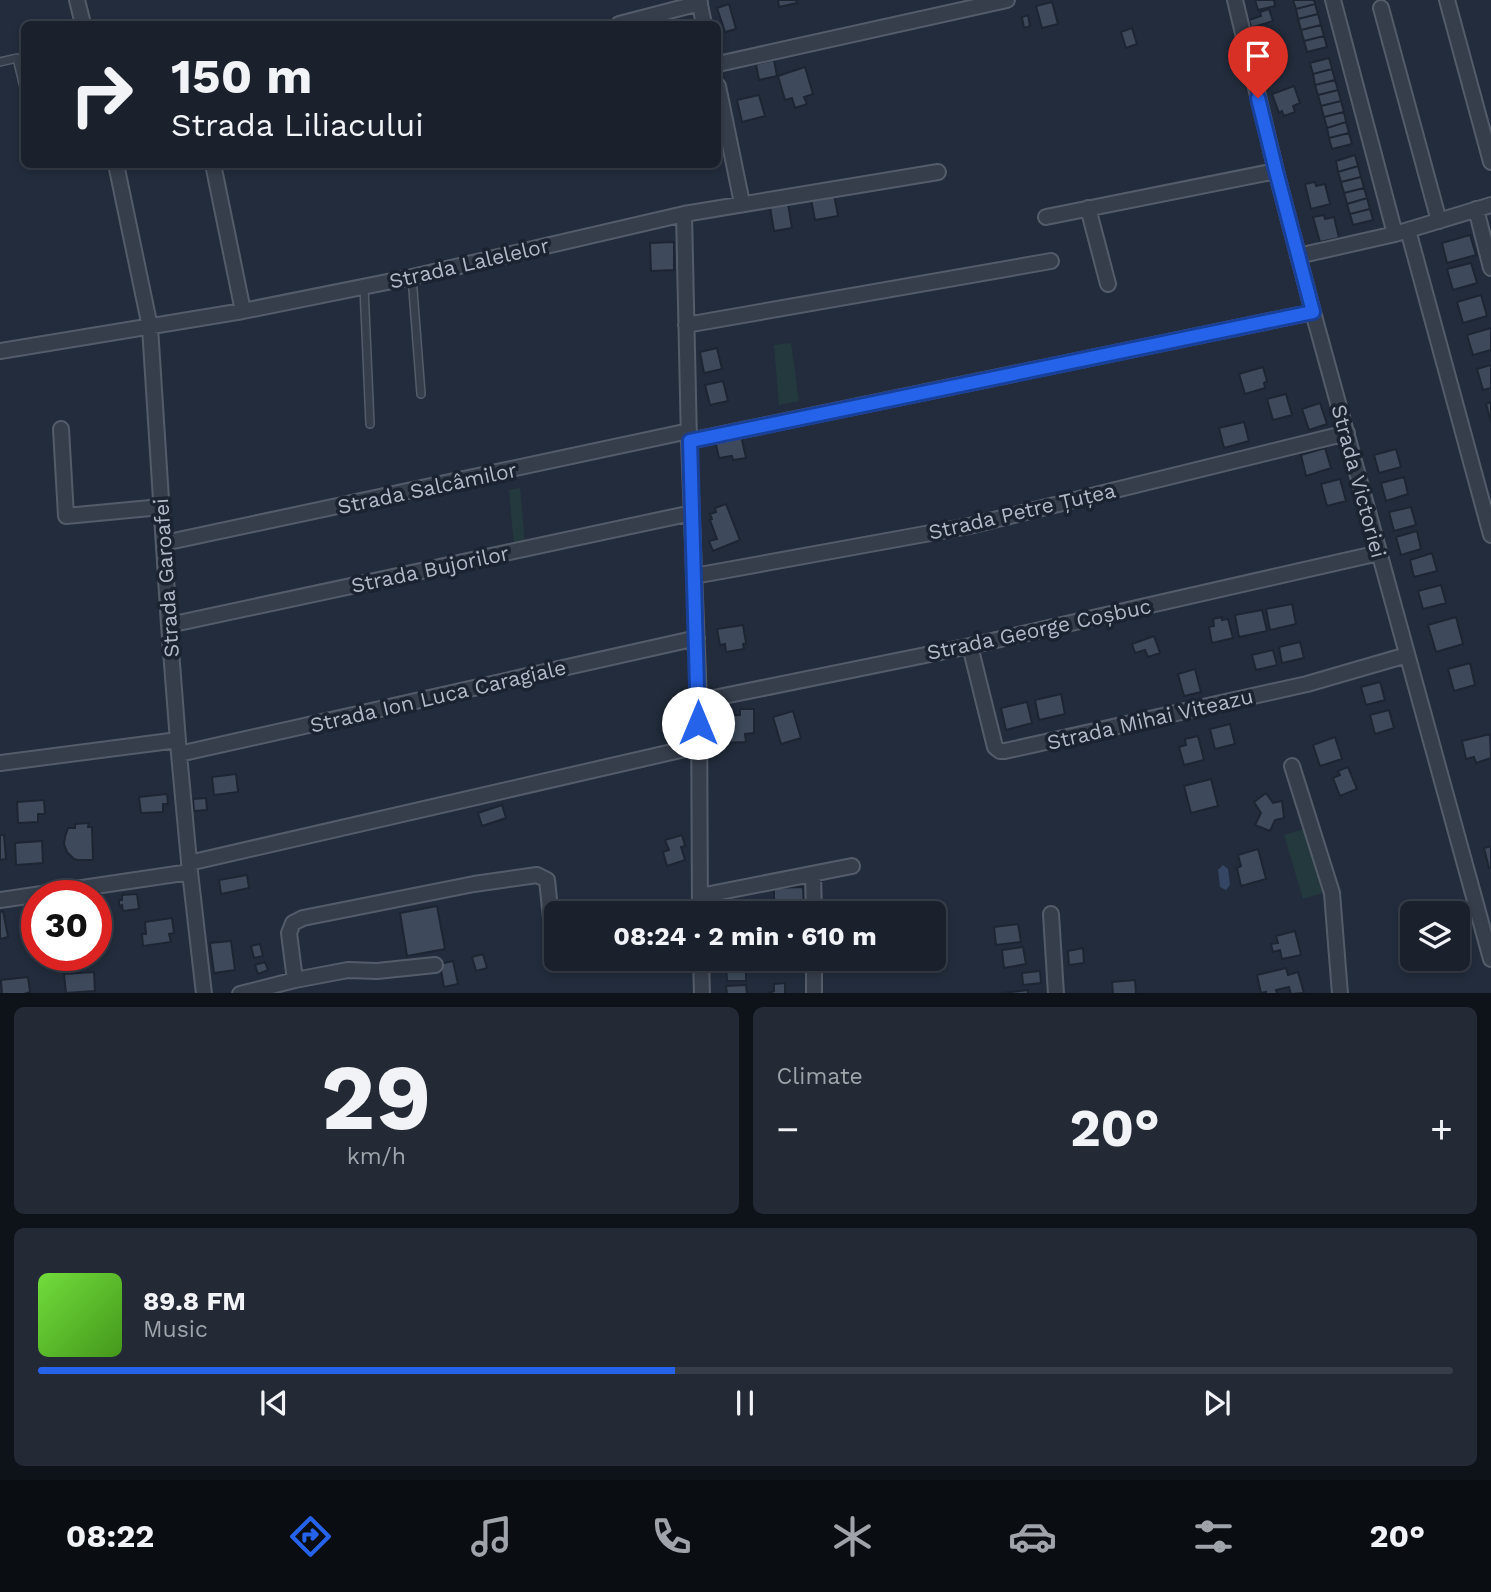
<!DOCTYPE html>
<html lang="en">
<head>
<meta charset="utf-8">
<style>
  :root { --surface:#1a212d; --page:#232935; --text:#f1f3f6; --muted:#9fa3aa; --line:#383e49; --accent:#2563eb }
  body { margin:0; font-family:"Work Sans",sans-serif; background:var(--page); color:var(--text); height:100vh; display:flex; flex-direction:column; font-size:26px; white-space:nowrap }
  * { box-sizing:border-box; margin:0 }
  p { font-size:23px; color:var(--muted) }
  .icon { flex:none; width:38px; height:38px; fill:none; stroke:currentColor; stroke-width:2; stroke-linecap:round; stroke-linejoin:round }
  .map { position:relative; height:993px; overflow:hidden }
  .panel { display:flex; flex-direction:column; gap:14px; padding:14px; background:#0e1219; flex:1 }
  .panel>* { flex:none }
  .banner { position:absolute; left:21px; top:21px; width:700px; height:147px; border-radius:10px; box-shadow:0 4px 10px #0003,0 0 0 2px var(--line); background:#1a212d; color:var(--text); overflow:hidden }
  .fabs { position:absolute; left:1400px; top:901px; display:grid; gap:14px }
  .fabs a { display:grid; place-items:center; width:70px; height:70px; border-radius:10px; background:var(--surface); box-shadow:0 4px 10px #0003,0 0 0 2px var(--line); font-size:35px }
  .speed { position:absolute; left:21px; top:880px; display:flex; gap:14px; font-size:35px; font-weight:700; text-align:center }
  .speed>* { display:grid; place-content:center; width:91px; height:91px; border-radius:50%; background:var(--surface); box-shadow:0 4px 10px #0003,0 0 0 2px var(--line); line-height:1 }
  .speed .limit { border:10px solid #d22; background:#fff; color:#111 }
  .pin { position:absolute; display:grid; place-items:center; width:60px; height:60px; color:#fff; margin:-72px -30px; border-radius:50% 50% 50% 0; rotate:-45deg; box-shadow:0 0 7px #0007 }
  .pin .icon { rotate:45deg }
  .me { position:absolute; width:77px; margin:-38px; rotate:0deg; stroke-linejoin:round; filter:drop-shadow(0 0 5px #0008) }
  .turn { display:flex; align-items:center; gap:24px; height:147px; padding:0 35px; font-size:32px }
  .turn .icon { width:91px; height:91px; stroke-width:2.5 }
  .turn b { display:block; font-size:49px; line-height:60px }
  .big { font-size:52px; font-weight:700; line-height:1.1 }
  .panel .widget { flex:1; display:flex; flex-direction:column; justify-content:center; gap:10px; min-width:0; padding:0 24px; border-radius:10px; background:var(--page) }
  .panel .dial { align-items:center; gap:0 }
  .dial b { font-size:91px; line-height:1 }
  .song { display:flex; align-items:center; gap:21px }
  .cover { width:84px; height:84px; border-radius:10px; background:linear-gradient(135deg,hsl(100 70% 55%),hsl(100 70% 35%)) }
  .played { height:7px; border-radius:4px; background:linear-gradient(90deg,var(--accent) 45%,var(--line) 45%) }
  .keys { display:flex; justify-content:space-around; direction:ltr }
  .heat { display:flex; justify-content:space-between; align-items:center; font-size:38px; direction:ltr }
  .panel .tiles { flex:1; display:grid; gap:14px; grid-template-columns:1fr 1fr }
  .widget:last-child { grid-column:span 2 }
  .trip { position:absolute; left:544px; top:901px; width:402px; height:70px; border-radius:10px; background:var(--surface); box-shadow:0 4px 10px #0003,0 0 0 2px var(--line); font-weight:700; line-height:70px; text-align:center }
  .dock { display:flex; height:112px; justify-content:space-around; align-items:center; background:#0a0d12; color:var(--muted) }
  .dock .icon { width:49px; height:49px }
  .dock .current { color:var(--accent) }
  .dock b { font-size:32px; color:var(--text) }
  .map>svg:first-child { display:block }
</style>
</head>
<body>
<div class="map">
<svg width="1491" height="994" viewBox="0 0 1491 994">
  <rect width="100%" height="100%" fill="#222c3c"/>
  <path fill="#24393d" d="M791,343L799,401L779,405L774,345Z
    M520,488L525,543L514,546L509,490Z
    M1314,826L1333,890L1303,899L1284,835Z"/>
  <path fill="#354664" d="M1223,865L1228,869L1230,885L1226,890L1220,887L1218,870Z"/>
  <path fill="#3e4a5b" stroke="#1d2533" stroke-width="2" d="M778,0H796L797,3L779,7Z
    M1255,0H1274L1275,6L1258,10Z
    M1293,0H1314L1315,4L1296,9Z
    M1052,2L1058,24L1042,28L1036,6Z
    M729,4L736,29L725,32L717,8Z
    M1315,4L1318,14L1298,19L1296,9Z
    M1269,9L1273,21L1251,28L1249,20L1261,16L1260,12Z
    M1318,14L1321,25L1301,30L1298,19Z
    M1028,15L1030,26L1024,28L1022,17Z
    M1321,25L1324,36L1304,41L1301,30Z
    M1132,28L1137,44L1126,48L1121,32Z
    M1324,36L1327,47L1307,52L1304,41Z
    M1329,58L1332,69L1313,74L1310,63Z
    M774,60L777,76L759,80L756,64Z
    M805,67L813,94L804,97L807,104L795,108L792,98L785,100L778,76Z
    M1332,69L1335,80L1315,85L1313,74Z
    M1335,80L1338,90L1318,95L1315,85Z
    M1294,86L1300,103L1293,106L1295,112L1284,116L1282,111L1279,113L1272,94Z
    M1338,90L1341,101L1321,106L1318,95Z
    M759,95L765,116L742,122L737,100Z
    M1341,101L1344,112L1324,117L1321,106Z
    M1344,112L1346,122L1327,128L1324,117Z
    M1346,122L1349,133L1329,138L1327,128Z
    M1349,133L1352,144L1332,149L1329,138Z
    M1355,155L1358,166L1338,172L1336,161Z
    M1358,166L1361,177L1341,182L1338,172Z
    M1361,177L1364,188L1344,193L1341,182Z
    M1315,182L1316,186L1325,184L1330,204L1311,209L1305,184Z
    M1364,188L1367,198L1347,204L1344,193Z
    M833,189L838,216L815,220L810,194Z
    M1367,198L1370,209L1350,214L1347,204Z
    M788,204L792,228L774,231L770,207Z
    M1370,209L1373,220L1353,225L1350,214Z
    M1324,215L1325,219L1334,217L1339,238L1320,242L1313,217Z
    M1470,235L1476,255L1447,263L1442,243Z
    M674,242V270L651,271L650,243Z
    M1471,263L1477,283L1453,290L1447,269Z
    M1481,295L1487,316L1463,323L1457,302Z
    M1491,328V350L1473,355L1467,335Z
    M717,348L722,369L704,373L700,352Z
    M1491,365V388L1483,390L1477,369Z
    M1263,367L1267,381L1264,383L1265,388L1245,394L1239,374Z
    M723,381L728,401L710,405L705,385Z
    M1286,394L1292,415L1273,420L1267,399Z
    M1491,402V422L1486,404Z
    M1320,403L1327,424L1309,430L1302,409Z
    M1244,422L1249,441L1224,448L1219,428Z
    M741,435L746,458L733,460L732,456L719,458L715,440Z
    M1325,448L1331,468L1306,476L1301,455Z
    M1396,449L1401,467L1379,473L1374,455Z
    M1404,477L1408,494L1386,501L1381,483Z
    M1340,479L1346,501L1327,506L1321,484Z
    M726,504L740,540L713,551L709,541L717,539L710,520L712,519L710,514L716,512L715,508Z
    M1411,507L1416,525L1394,531L1389,512Z
    M1417,531L1421,549L1401,555L1396,537Z
    M1432,553L1437,571L1414,577L1410,560Z
    M1441,585L1446,603L1423,609L1418,591Z
    M1292,604L1296,624L1270,630L1266,609Z
    M1262,610L1267,631L1239,637L1235,615Z
    M1222,617V620L1228,619L1233,638L1212,643L1209,627L1214,626L1213,619Z
    M1456,617L1463,644L1436,652L1428,625Z
    M743,625L746,643L743,644L744,649L726,652L725,644L720,645L717,629Z
    M1154,636L1160,653L1148,657L1145,650L1135,653L1132,644Z
    M1300,642L1304,658L1282,663L1279,647Z
    M1273,650L1277,665L1256,670L1252,655Z
    M1470,663L1475,685L1454,691L1448,669Z
    M1195,669L1201,692L1184,696L1178,674Z
    M1380,682L1385,700L1366,705L1361,687Z
    M1061,694L1065,714L1039,720L1035,700Z
    M1027,702L1032,723L1006,730L1001,708Z
    M740,709H754V733L745,734L746,742L720,743V728H717V716L740,715Z
    M1389,710L1394,728L1375,734L1370,715Z
    M793,711L801,738L781,744L773,717Z
    M1230,724L1235,744L1215,749L1210,729Z
    M1490,734L1491,758L1476,763L1474,757L1466,759L1462,741Z
    M1198,736L1204,760L1184,765L1179,747L1186,745L1185,739Z
    M1335,737L1342,759L1320,766L1313,745Z
    M1348,767L1357,789L1340,796L1333,778L1340,775L1338,771Z
    M236,774L238,792L214,795L212,777Z
    M1211,779L1218,806L1191,813L1184,786Z
    M1266,793L1273,803L1282,801L1284,818L1275,820L1270,831L1255,825L1261,813L1254,802Z
    M167,794L168,804H163V812L141,813L139,797Z
    M206,798L207,810L194,811L193,799Z
    M44,800L45,814H38V822L18,823L17,802Z
    M502,805L506,818L482,826L478,813Z
    M89,823L88,827H92L93,860H78L74,859L67,852L64,844L65,837L68,828H75V824Z
    M0,835H4L6,859L0,860Z
    M682,835L685,846L681,847L685,860L667,866L663,852L669,850L665,840Z
    M42,841L43,863L16,865L15,843Z
    M1491,846V867L1489,868L1484,848Z
    M1258,849L1266,879L1241,886L1237,868L1241,866L1238,855Z
    M247,875L249,888L221,894L219,880Z
    M803,887L804,908L774,909V888Z
    M137,894L139,909L123,911L122,905L119,906V900H122V895Z
    M96,901L98,907L104,906L105,924H96Z
    M437,906L445,949L407,956L400,913Z
    M745,908V914H718L717,910Z
    M3,911L8,937L0,939V912Z
    M37,912V933L25,934L24,913Z
    M172,918L174,933L169,934L171,942L143,946L142,934H146L145,922Z
    M1018,924L1021,942L996,945L994,927Z
    M1295,931L1301,955L1282,959L1280,950L1273,952L1271,944L1278,943L1276,936Z
    M231,941L235,970L214,973L210,943Z
    M260,944L263,956L254,958L251,946Z
    M1023,947L1026,964L1004,968L1002,950Z
    M1083,948L1084,963L1069,965L1068,951Z
    M483,954L487,968L476,971L472,957Z
    M69,956H93V957L69,960Z
    M773,959H797V966H773Z
    M824,959H851V967H823Z
    M453,961L458,984L444,987L440,964Z
    M265,962L268,970L258,974L255,965Z
    M726,962H746V981H727Z
    M1286,968L1288,975L1298,972L1304,993L1291,994L1289,987L1276,990L1277,994H1266V992L1261,993L1257,975Z
    M1040,971L1041,983L1023,985L1022,973Z
    M94,972L95,991L66,993L64,974Z
    M28,977L30,992L24,994H2L1,980Z
    M1135,980L1136,994H1113L1112,982Z
    M785,983V994H767L774,991V984Z
    M746,985L747,994H727L726,986Z
    M1028,990V994H1002V993Z"/>
  <g fill="none" stroke-linecap="round" stroke-linejoin="round">
    <g stroke="#545c6a" stroke-width="10">
      <path id="lane" d="M0,62L17,58L24,87
        M412,277L421,394
        M364,287L370,424"/>
    </g>
    <g stroke="#545c6a" stroke-width="18">
      <path id="street" d="M77,0L83,24
        M699,0L704,24
        M1235,0L1276,171L1313,312L1491,959
        M1333,0L1395,234
        M1447,0L1491,162
        M1381,8L1439,221
        M619,24L700,3
        M718,64L1007,0
        M718,86L742,203
        M116,164L150,327L169,625L179,754L190,872L204,994
        M213,164L243,311
        M1088,208L1108,284
        M1476,209L1491,268
        M684,214L689,441L699,701L700,914
        M1046,217L1276,171
        M1408,230L1491,535
        M1298,256L1395,234L1491,205
        M686,325L1051,261
        M0,351L243,311L412,277L684,214L938,172
        M61,429L66,516L161,507
        M689,441L1313,312
        M164,543L689,431
        M694,576L969,526L1347,433
        M169,625L692,513
        M970,646L995,747L1000,751H1005L1307,684L1407,655
        M699,701L970,646L1379,553
        M179,754L697,638
        M0,763L178,740
        M1292,766L1332,893L1340,994
        M189,863L698,746
        M813,875L814,914
        M700,896L852,866
        M0,900L190,872
        M1051,914L1056,994
        M701,959L702,994
        M814,959V994
        M295,980L348,970L377,971L435,965
        M240,994L295,980L289,933L293,923L303,918L474,884L537,875L547,880L553,937"/>
    </g>
    <use href="#lane" stroke="#363e4c" stroke-width="7"/>
    <use href="#street" stroke="#363e4c" stroke-width="14"/>
  </g>
  <g fill="none" stroke-linecap="round" stroke-linejoin="round">
    <g stroke="#184099" stroke-width="18">
      <path id="route" d="M698,723L690,441L1313,312L1276,171L1258,98"/>
    </g>
    <use href="#route" stroke="#2563eb" stroke-width="12"/>
  </g>
  <g text-anchor="middle" dominant-baseline="central" stroke-width="7" stroke-linejoin="round" paint-order="stroke">
    <g font-size="21" fill="#b1b9c8" stroke="#1b2331">
      <text transform="translate(469 263) rotate(-13)">Strada Lalelelor</text>
      <text transform="translate(1359 481) rotate(75)">Strada Victoriei</text>
      <text transform="translate(427 488) rotate(-12)">Strada Salcâmilor</text>
      <text transform="translate(1022 511) rotate(-13)">Strada Petre Țuțea</text>
      <text transform="translate(430 569) rotate(-12)">Strada Bujorilor</text>
      <text transform="translate(166 578) rotate(-94)">Strada Garoafei</text>
      <text transform="translate(1039 629) rotate(-12)">Strada George Coșbuc</text>
      <text transform="translate(438 696) rotate(-13)">Strada Ion Luca Caragiale</text>
      <text transform="translate(1150 719) rotate(-13)">Strada Mihai Viteazu</text>
    </g>
  </g>
</svg>
<div class="fabs">
<a><svg class="icon" aria-label="layers" viewBox="0 0 24 24"><path d="M12 4l9 5-9 5-9-5zM3 14l9 5 9-5"/></svg></a>
</div>
<div class="speed"><div class="limit">30</div></div>
<div class="pin" style="left:1258px;top:98px;background:#d93025"><svg class="icon" aria-label="arrive" viewBox="0 0 24 24"><path d="M6 21V4h12l-3 4 3 4H6"/></svg></div>
<svg class="me" style="left:698px;top:723px" viewBox="-20 -20 40 40"><circle r="19" fill="#fff"/><path d="M0-13L10 11 0 6-10 11z" fill="#2563eb"/></svg>
<div class="trip">08:24 · 2 min · 610 m</div>
<div class="banner">
<div class="turn"><svg class="icon" aria-label="right" viewBox="0 0 24 24"><path d="M7 20v-9h11M14 6l5 5-5 5"/></svg><div><b>150 m</b>Strada Liliacului</div></div>
</div>
</div>
<section class="panel">
<div class="tiles">
<div class="widget dial"><b>29</b><p>km/h</p></div>
<div class="widget"><p>Climate</p>
<div class="heat"><a>−</a><b class="big">20°</b><a>+</a></div>
</div>
<div class="widget">
<div class="song"><i class="cover"></i><div><b>89.8 FM</b><p>Music</p></div></div>
<div class="played"></div>
<div class="keys"><svg class="icon" aria-label="previous" viewBox="0 0 24 24"><path d="M18 5L8 12l10 7zM5 5v14"/></svg><svg class="icon" aria-label="pause" viewBox="0 0 24 24"><path d="M8 5v14M16 5v14"/></svg><svg class="icon" aria-label="next" viewBox="0 0 24 24"><path d="M6 5l10 7-10 7zM19 5v14"/></svg></div>
</div>
</div>
</section>
<nav class="dock">
<b>08:22</b>
<svg class="icon current" aria-label="directions" viewBox="0 0 24 24"><path d="M12 3l9 9-9 9-9-9zM9 14v-3h6M13 9l2 2-2 2"/></svg>
<svg class="icon" aria-label="music" viewBox="0 0 24 24"><path d="M9 18V5l10-2v13"/><circle cx="6" cy="18" r="3"/><circle cx="16" cy="16" r="3"/></svg>
<svg class="icon" aria-label="phone" viewBox="0 0 24 24"><path d="M5 4h4l2 5-3 2q2 4 5 5l2-3 5 2v4C11 20 4 13 5 4z"/></svg>
<svg class="icon" aria-label="climate" viewBox="0 0 24 24"><path d="M12 3v18M4 7l16 10M4 17L20 7"/></svg>
<svg class="icon" aria-label="car" viewBox="0 0 24 24"><path d="M5 17H2v-5l4-1 3-4h7l3 4 3 1v5h-3M9 17h6M6 11h13"/><circle cx="7" cy="17" r="2"/><circle cx="17" cy="17" r="2"/></svg>
<svg class="icon" aria-label="filters" viewBox="0 0 24 24"><path d="M4 7h16M4 17h16"/><circle cx="9" cy="7" r="2"/><circle cx="15" cy="17" r="2"/></svg>
<b>20°</b>
</nav>
</body>
</html>
